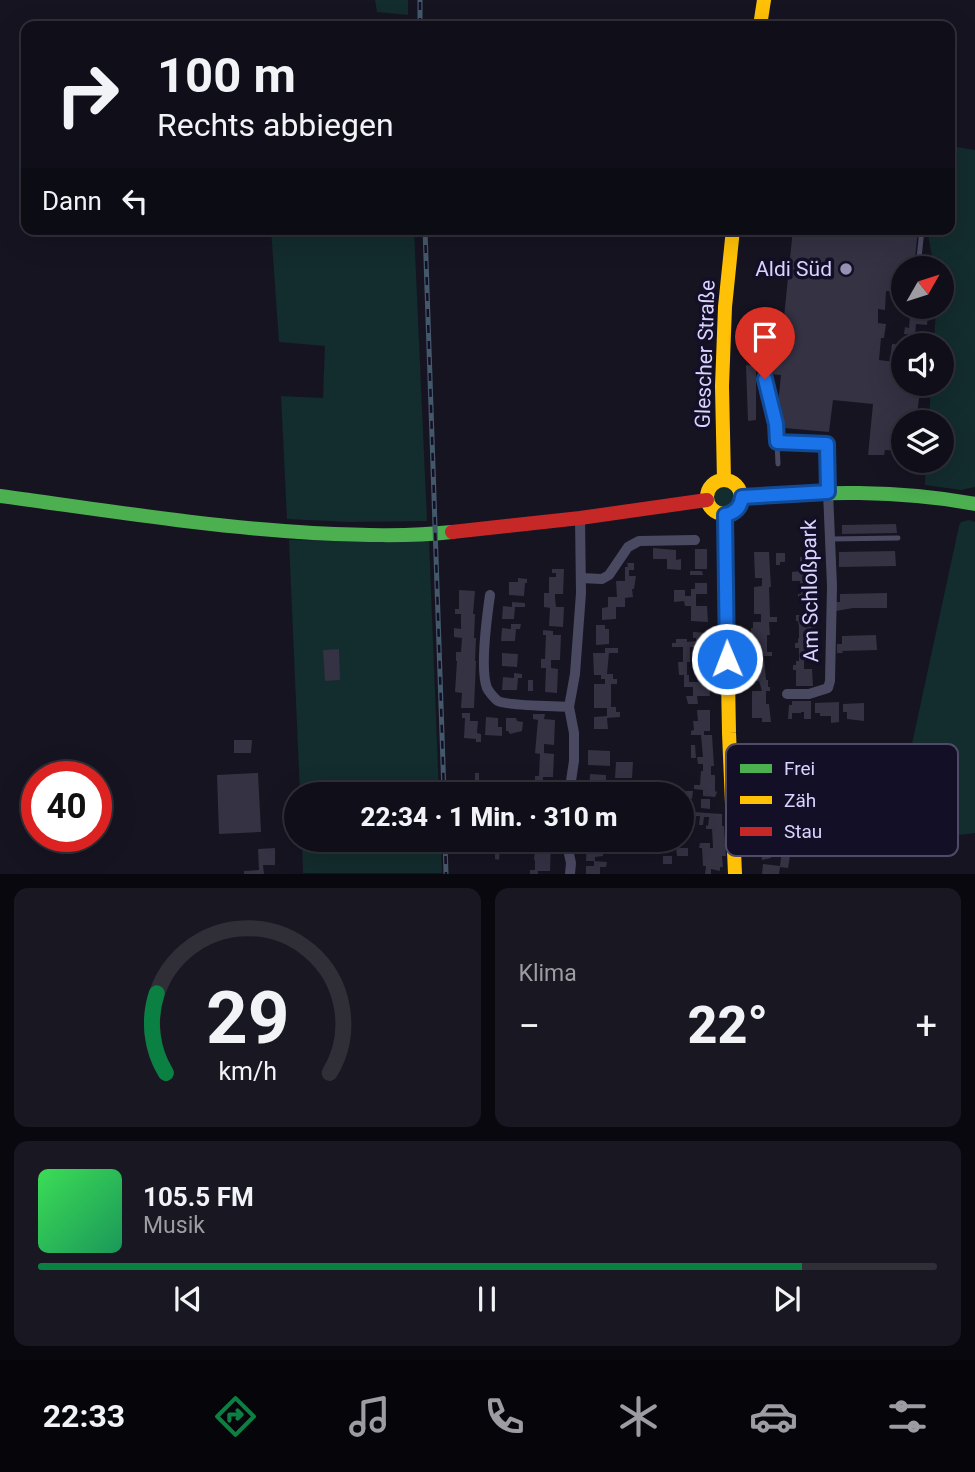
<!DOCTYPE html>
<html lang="de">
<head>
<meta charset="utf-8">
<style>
  :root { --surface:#100f19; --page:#191822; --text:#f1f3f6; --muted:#9c9ca2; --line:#302f38; --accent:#0b8043 }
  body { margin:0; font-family:Roboto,sans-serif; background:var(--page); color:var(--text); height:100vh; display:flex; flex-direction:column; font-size:26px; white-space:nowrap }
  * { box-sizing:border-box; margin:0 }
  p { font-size:23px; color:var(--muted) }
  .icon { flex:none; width:38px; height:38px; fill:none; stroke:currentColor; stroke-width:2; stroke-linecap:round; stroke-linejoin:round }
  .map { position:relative; height:874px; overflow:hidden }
  .side { display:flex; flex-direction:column; gap:14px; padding:14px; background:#09080e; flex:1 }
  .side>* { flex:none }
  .top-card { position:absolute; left:21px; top:21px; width:934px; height:214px; border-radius:14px; box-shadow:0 7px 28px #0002,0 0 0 2px var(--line); background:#100f19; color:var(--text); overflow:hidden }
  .needle { width:46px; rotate:51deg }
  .tools { position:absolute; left:891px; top:256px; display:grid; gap:14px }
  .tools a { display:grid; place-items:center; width:63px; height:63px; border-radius:50%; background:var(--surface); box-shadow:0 7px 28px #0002,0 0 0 2px var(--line); font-size:35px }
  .speed { position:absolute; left:21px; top:761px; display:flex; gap:14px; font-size:35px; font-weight:700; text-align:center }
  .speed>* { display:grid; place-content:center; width:91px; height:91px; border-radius:50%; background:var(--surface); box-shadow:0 7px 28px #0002,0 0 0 2px var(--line); line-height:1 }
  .speed .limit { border:10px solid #d22; background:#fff; color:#111 }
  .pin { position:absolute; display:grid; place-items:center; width:60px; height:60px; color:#fff; margin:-72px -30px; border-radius:50% 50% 50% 0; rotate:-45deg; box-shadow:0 0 7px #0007 }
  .pin .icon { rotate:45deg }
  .me { position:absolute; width:77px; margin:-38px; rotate:359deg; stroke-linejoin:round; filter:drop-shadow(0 0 5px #0008) }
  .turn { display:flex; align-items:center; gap:24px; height:147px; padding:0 21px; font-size:32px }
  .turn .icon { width:91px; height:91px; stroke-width:2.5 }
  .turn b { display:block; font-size:49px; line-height:60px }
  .then { display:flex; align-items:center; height:66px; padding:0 21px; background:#0003; gap:14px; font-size:26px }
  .big { font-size:52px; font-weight:800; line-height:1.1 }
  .side .card { flex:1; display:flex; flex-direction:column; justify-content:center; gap:10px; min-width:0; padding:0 24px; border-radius:14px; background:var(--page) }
  .side .dial { align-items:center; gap:0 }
  .dial svg { height:182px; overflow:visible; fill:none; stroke:var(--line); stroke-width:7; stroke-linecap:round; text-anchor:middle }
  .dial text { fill:var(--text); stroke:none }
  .song { display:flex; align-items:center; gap:21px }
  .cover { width:84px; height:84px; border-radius:10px; background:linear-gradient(135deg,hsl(130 70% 55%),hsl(150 70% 35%)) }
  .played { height:7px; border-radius:4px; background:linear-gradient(90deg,var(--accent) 85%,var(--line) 85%) }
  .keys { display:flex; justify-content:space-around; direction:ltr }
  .heat { display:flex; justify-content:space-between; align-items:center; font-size:38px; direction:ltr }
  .side .tiles { flex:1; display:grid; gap:14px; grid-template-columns:1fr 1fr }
  .card:last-child { grid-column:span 2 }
  .trip { position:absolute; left:284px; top:782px; width:410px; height:70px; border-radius:35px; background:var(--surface); box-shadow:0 7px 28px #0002,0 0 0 2px var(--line); font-weight:800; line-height:70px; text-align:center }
  .menu { display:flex; height:112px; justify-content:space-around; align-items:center; background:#06060a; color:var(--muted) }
  .menu .icon { width:49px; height:49px }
  .menu .active { color:var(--accent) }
  .menu b { font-size:32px; color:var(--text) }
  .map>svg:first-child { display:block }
</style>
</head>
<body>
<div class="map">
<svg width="975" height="874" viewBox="0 0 975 874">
  <rect width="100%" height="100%" fill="#161421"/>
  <path fill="#132c2d" d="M375,0H408V15L377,12Z
    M950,146L975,150V487L961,490L925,485L926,460H942V422H929L931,383H942V345H934L936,306H942V268H934L927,229H950Z
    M271,229H414L427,521L349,522L287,519L281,396L323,398L325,346L279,342Z
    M713 498a12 12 0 1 1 24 0a12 12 0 1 1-24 0Z
    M969,520L975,522V833L903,842L915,793L904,781L959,526L961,522Z
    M289,540L366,541L429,540L439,794H300Z
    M302,840H441L442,873H303Z"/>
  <path fill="#343243" d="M793,229H918L914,268H903L901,292L886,291L885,310L878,309V323L886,324L884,338H881L879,360L895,362L894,366L903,367V383H921L916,422H903V451L885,450L884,455H868L873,404L833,400L829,432L784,428L785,424L780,423L781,405L778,404L781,375L769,374L772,353L777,348L784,349L787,317H784Z
    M917,313L928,314L927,325L916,324L915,335L904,334L905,327L909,328L910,315L917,316Z
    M892,344L903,345V362L890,360Z
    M746,365L756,366V420L748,421Z
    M896,524L897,533L842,534V525Z
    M653,548L676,550V560L681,559V570L667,569V559H653Z
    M695,549H707V569H695Z
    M895,551L896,566L839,567V552Z
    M754,552H769L771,587H769L770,617H777V622H769L770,635H767V652H772V656H764L766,680H768V687H770V691H766V704H769L771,722H762V718H752V691H762L759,681H752V658H756V648H753V635H751V628H753V622H761V614H754V587L762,586V578H755Z
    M776,553H785V562H780V565H776Z
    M816,556L817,572H807V576L808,581L817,580L818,594L807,595V599H798V594H801L800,581H792V572L800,571V557Z
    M627,563H634V570H629V576H636L634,589H632L633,597L625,598V607H616V619L602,620V608L608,607V597H617L616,581H625V567H628Z
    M552,569H564L563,594H555V598L556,607H564L563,627L549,626L550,608L544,607V593H549V577H556V573H552Z
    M690,571H702L703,575H690Z
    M518,578L527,579V583H525L524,596L509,595V582H518Z
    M695,583H707V594H696V606H707L708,622L691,621V606H685L684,601L674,602V590H685V596H691V589H695Z
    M459,590L475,591L473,614H475L474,638H476L475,661H476L474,708H461L462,693L455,692L457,661H456V652H461L462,638L454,637V628L461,629V614H455V609H459Z
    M887,593V608H853L836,611V602H840V594Z
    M512,602L525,603V607H515L514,619H502L503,606L512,607Z
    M805,603H818V615H807L808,625H815L816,638L806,639V648H814V661H804V669H812L813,686H796V670H793V665H796V661H799V648H795V643H798V639L799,638V626L798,621H796V615H805Z
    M511,624H521L520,629H516L515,641H501L502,628L511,629Z
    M596,625H605V629H609V644L596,645Z
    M543,630L553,631V635H561L560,660H551V668L558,669L557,693L545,692L546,668H541V659H545L546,635H543Z
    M693,632L708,633V642L696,643V647H690V662H687V675H689V682H698L697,677H709L710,696H697L698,704H688L686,696H693V687H684V675H679L678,662H683V647H672V643H676V639H687V642L696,641V638H693Z
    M876,635L877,650L842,651L843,653H837V644H842V636Z
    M605,648H618V653H609L607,674H613V679H617V684H611V707H616V712H620V717L607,718L608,729H594V717L607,716V708H594V684H605V679H601V675H594L593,653H605Z
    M339,649L340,680L325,681L323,650Z
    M697,650H708L709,669L706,670V675L698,674Z
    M502,653L518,654L517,667L502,666Z
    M514,673L522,674V678H518L517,690H502L503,677L514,678Z
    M528,680H533V691H528Z
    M792,701H811V719H804V712H801V713H792V719H788L789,705H792Z
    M839,702V722L831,723V716H820V713H815V703Z
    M864,703V721L847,719V712H843V704Z
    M697,710H710V731H704V735H712L714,766H711V775H715V791L717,792L715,797L703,796V790L694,789V785H700L701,771H703V764H698L697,757H703L701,735H691V731L694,730L693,721H698Z
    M462,713H470V721H478L477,733L481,734V742H476V739L464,738L465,718H462Z
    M533,714H545L544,719L555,720L554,745L544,744V753L554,754L553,777H543V786H552V794H535V776H539L540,754L535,753L538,720L533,719Z
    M486,717L498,718V727H502V736L485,735Z
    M506,718H516L517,721L523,722L522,731L510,734L508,731H506Z
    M234,740H252L251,753H234Z
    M691,745H695L696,758H691Z
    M588,750L610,751V766L588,765Z
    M750,758H768L769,765H761L763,784H760V795H769V801H771L772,820H761L762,843H770L771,858L762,860L761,851H752L753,813H760V803H750Z
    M616,762H633L632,778H615Z
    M258,773L261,832L219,834L217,775Z
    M475,773H479V783L504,786L503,791H516V788H520V794L495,793V794H483V791H475L474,794H461V782H475Z
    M590,774L606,775V791H610V794H599V791H589Z
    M684,791H693L692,799L684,798Z
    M701,799H710V809L701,808Z
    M694,812L722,814V826H724L726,856H722L723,867H720V871L711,869V874H705L706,866H703L702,848H699L700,843H710V848H713L712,829H706V825L708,826L709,817H704L703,825H699L700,816H693Z
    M464,840H475V851H464L463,843Z
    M479,840H496V847H500L499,860L495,859V854L483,853V845L479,844Z
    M504,840H521V848H517L516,853H504Z
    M536,840L551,841L550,871H538V874H530V870H535V860H534Z
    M599,840H611V845L602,844L603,856L595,857V861L607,862L606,867H600V874H586V866H594V861H586L587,843L599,844Z
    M275,848V865H263L264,874H244V871L259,870L258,849Z
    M676,848H688V856H677Z
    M663,856H672V864H663Z
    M790,856L788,868L780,867L779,874H762L763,864L780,866L781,857Z"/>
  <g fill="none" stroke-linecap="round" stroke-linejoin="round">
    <path stroke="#4a4962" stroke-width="5" d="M918,268L922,229
      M765,379L776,423L778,464
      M777,442L827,444L828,492
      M830,539L898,538"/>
    <path stroke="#4a4962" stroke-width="10" d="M581,578L602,579L609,575L628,547L639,541L695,540
      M490,595C487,616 480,670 487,688C489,692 495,699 498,701C507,706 555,706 569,707
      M787,694H809L828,688L830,681L832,586L828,492
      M569,794L574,761V733L569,707L575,674L581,593L580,518
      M566,840L571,863L570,874"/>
    <path stroke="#4caf50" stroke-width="14" d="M0,496C104,510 208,527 313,533C359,535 406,537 452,532
      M742,497C821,492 897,489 975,504"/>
    <path stroke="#ffc107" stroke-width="14" d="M760,26L764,0
      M707 497a17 17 0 1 1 34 0a17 17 0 1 1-34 0Z
      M724,480L722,386L725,307L733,229
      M725,515L729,733L735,874"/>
    <path stroke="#c62828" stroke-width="14" d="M452,532L580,518L707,500"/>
    <g stroke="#43596b" stroke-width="5">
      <path id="rail" d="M420,26V0
        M425,229L444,794
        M445,840L446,874"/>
    </g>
    <use href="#rail" stroke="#130f26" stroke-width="2.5" stroke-dasharray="8" stroke-linecap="butt"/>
  </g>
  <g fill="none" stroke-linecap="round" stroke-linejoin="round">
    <g stroke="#114b97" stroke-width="18">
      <path id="route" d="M727,659L725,515C735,513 741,507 742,497L828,492L827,444L777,442L776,424L765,379"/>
    </g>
    <use href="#route" stroke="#1a73e8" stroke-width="12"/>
  </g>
  <circle fill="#9591b1" stroke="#130f26" stroke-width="2.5" cx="846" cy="269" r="7"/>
  <g text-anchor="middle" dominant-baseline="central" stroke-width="7" stroke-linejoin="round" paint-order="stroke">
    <g font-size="21" fill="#d9d4ff" stroke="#130f26" text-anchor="end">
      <text x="832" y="269">Aldi Süd</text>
    </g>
    <g font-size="21" fill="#d9d4ff" stroke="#130f26">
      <text transform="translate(705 354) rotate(-88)">Glescher Straße</text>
      <text transform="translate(810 591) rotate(-91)">Am Schloßpark</text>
    </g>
  </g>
  <rect x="726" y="744" width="232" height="112" rx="10" fill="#130f26" stroke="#4e4a67" stroke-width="2"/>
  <rect x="740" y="764" width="32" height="9" fill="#4caf50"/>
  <rect x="740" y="796" width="32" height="8" fill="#ffc107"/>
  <rect x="740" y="827" width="32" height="9" fill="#c62828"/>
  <g font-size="19" fill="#d9d4ff">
    <text x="784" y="775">Frei</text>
    <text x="784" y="807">Zäh</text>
    <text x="784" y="838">Stau</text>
  </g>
</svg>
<div class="tools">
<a><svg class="needle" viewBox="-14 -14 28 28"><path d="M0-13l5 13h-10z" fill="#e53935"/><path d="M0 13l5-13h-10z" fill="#9c9ca2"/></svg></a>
<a><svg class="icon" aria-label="sound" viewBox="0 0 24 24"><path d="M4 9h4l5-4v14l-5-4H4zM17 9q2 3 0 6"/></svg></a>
<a><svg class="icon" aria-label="layers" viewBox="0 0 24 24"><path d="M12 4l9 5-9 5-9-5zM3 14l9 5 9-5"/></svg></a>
</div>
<div class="speed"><div class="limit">40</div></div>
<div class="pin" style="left:765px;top:379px;background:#d93025"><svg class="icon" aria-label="arrive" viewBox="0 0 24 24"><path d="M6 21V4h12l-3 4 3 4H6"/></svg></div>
<svg class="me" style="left:727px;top:659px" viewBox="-20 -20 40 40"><circle r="17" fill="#1a73e8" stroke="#fff" stroke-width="3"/><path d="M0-11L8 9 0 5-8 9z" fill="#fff"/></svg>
<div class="trip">22:34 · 1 Min. · 310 m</div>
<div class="top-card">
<div class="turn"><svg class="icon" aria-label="right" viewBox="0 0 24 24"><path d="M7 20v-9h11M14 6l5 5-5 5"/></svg><div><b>100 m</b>Rechts abbiegen</div></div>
<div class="then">Dann<svg class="icon" aria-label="left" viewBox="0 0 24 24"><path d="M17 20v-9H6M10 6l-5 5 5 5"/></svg></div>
</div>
</div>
<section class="side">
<div class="tiles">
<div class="card dial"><svg viewBox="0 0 100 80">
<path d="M14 69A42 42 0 1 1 86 69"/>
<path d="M14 69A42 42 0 0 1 10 34" stroke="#0b8043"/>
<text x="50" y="56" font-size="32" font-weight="700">29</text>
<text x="50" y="72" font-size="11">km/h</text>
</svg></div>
<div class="card"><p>Klima</p>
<div class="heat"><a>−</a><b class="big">22°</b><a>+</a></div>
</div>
<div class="card">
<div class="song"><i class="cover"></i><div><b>105.5 FM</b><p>Musik</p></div></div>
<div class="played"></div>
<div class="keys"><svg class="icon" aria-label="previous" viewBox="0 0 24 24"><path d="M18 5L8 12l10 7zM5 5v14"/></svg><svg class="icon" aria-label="pause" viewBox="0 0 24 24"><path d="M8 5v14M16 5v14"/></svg><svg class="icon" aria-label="next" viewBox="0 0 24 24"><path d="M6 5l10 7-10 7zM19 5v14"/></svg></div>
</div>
</div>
</section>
<nav class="menu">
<b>22:33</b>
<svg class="icon active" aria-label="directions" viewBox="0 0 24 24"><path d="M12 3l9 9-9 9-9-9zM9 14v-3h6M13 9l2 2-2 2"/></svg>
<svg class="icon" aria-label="music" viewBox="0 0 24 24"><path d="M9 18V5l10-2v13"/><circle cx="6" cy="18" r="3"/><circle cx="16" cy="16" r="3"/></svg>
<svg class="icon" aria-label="phone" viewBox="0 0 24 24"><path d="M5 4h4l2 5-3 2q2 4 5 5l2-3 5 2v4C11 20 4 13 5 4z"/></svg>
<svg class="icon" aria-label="climate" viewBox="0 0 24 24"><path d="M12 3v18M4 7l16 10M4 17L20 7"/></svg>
<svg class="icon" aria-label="car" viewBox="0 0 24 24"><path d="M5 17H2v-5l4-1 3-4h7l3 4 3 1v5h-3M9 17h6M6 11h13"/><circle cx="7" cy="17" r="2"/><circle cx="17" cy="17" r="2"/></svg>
<svg class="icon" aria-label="filters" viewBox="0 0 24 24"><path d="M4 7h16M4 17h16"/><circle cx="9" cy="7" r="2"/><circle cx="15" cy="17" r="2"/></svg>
</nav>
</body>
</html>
